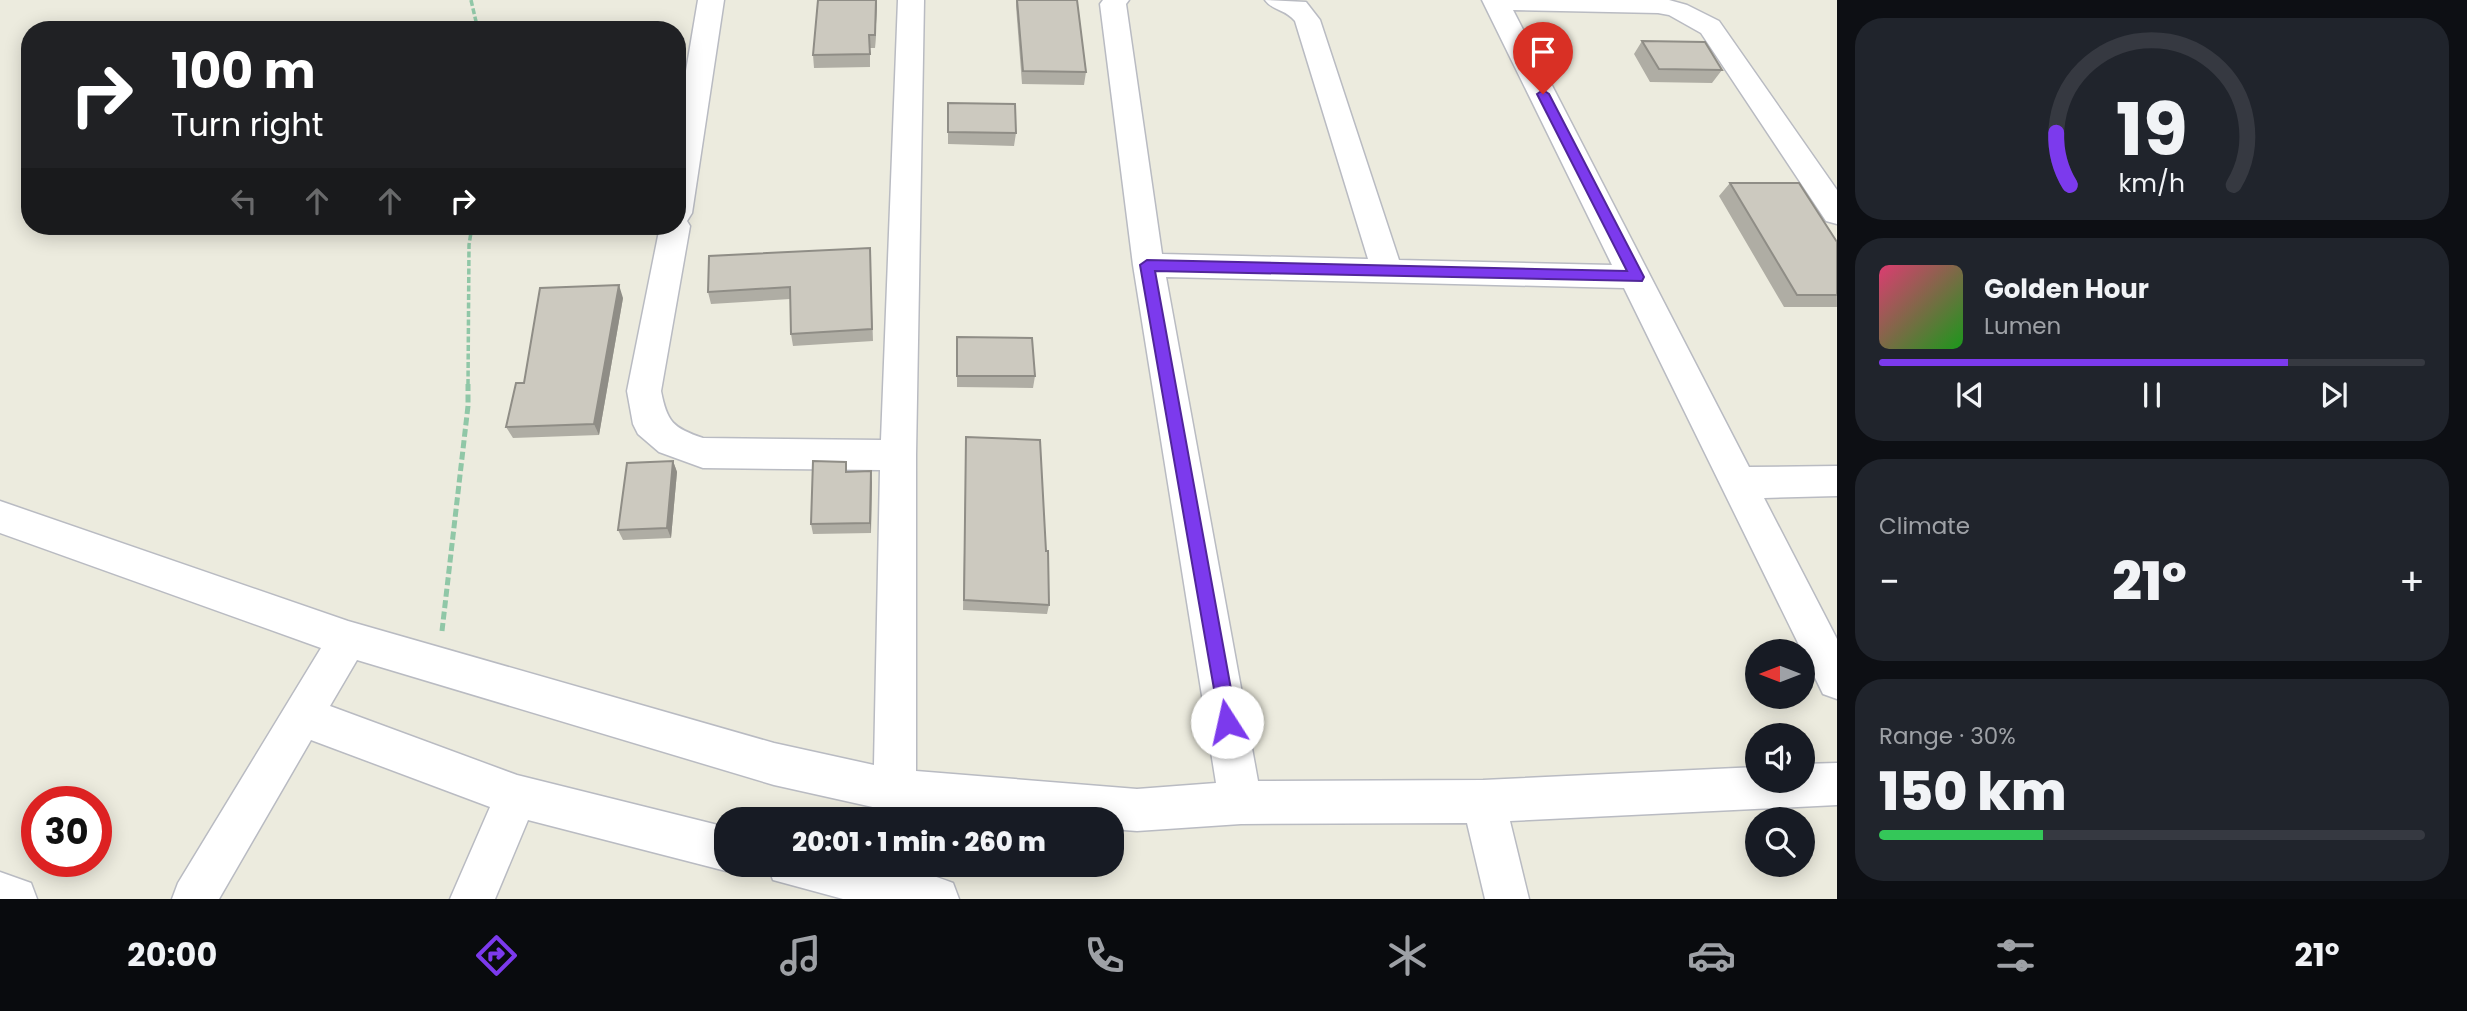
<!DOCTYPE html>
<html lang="en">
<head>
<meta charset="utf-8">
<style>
  :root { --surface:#171b24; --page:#20242c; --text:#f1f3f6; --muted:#9ea1a6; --line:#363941; --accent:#7c3aed }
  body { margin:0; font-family:Poppins,sans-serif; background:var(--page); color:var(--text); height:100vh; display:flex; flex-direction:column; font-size:26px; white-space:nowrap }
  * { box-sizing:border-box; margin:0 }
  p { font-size:23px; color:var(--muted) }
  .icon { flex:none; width:38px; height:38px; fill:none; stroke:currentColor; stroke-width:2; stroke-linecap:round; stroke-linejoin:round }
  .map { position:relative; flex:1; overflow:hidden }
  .sheet { display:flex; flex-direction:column; gap:18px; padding:18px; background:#0d0f14; width:630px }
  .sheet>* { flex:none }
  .guide { position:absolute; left:21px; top:21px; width:665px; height:214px; border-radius:28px; box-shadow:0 4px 18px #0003; background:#202124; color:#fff; overflow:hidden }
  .needle { width:46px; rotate:270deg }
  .buttons { position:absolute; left:1745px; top:639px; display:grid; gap:14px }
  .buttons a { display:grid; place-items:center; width:70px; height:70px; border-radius:50%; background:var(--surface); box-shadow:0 4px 18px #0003; font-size:35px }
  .speed { position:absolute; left:21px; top:786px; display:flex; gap:14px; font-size:35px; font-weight:700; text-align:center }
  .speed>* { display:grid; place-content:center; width:91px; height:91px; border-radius:50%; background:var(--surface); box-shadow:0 4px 18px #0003; line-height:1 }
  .speed .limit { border:10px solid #d22; background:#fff; color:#111 }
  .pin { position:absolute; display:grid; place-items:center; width:60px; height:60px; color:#fff; margin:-72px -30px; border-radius:50% 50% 50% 0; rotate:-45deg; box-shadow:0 0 7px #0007 }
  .pin .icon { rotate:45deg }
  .me { position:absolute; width:77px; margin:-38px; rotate:350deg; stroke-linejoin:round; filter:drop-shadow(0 0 5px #0008) }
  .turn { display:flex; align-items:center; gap:24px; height:147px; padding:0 35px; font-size:32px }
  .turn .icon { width:91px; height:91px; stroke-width:2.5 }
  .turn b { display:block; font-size:49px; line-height:60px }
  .lanes { display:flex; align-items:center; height:66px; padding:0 35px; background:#0003; justify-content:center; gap:35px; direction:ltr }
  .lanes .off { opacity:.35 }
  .big { font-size:52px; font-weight:800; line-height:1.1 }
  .sheet .tile { flex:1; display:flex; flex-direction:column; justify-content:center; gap:10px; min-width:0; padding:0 24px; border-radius:28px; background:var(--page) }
  .sheet .dial { align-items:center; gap:0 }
  .dial svg { height:182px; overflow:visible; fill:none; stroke:var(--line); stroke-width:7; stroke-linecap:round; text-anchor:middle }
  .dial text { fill:var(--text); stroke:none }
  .song { display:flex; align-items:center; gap:21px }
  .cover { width:84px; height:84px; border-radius:10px; background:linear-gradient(135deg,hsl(340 70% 55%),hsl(120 70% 35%)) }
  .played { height:7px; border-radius:4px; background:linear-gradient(90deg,var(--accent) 75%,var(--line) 75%) }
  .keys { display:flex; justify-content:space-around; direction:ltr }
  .heat { display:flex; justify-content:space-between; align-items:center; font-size:38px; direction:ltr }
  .charge { height:10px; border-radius:5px; background:linear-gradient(90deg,#34c759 30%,var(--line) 0) }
  .trip { position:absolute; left:714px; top:807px; width:410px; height:70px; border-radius:28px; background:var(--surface); box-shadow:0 4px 18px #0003; font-weight:800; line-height:70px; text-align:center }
  .dock { display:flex; height:112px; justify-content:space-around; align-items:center; background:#090b0e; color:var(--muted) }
  .dock .icon { width:49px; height:49px }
  .dock .on { color:var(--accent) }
  .dock b { font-size:32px; color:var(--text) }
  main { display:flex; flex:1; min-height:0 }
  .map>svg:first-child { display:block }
</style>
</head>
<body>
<main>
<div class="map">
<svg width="1837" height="899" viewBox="0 0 1837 899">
  <rect width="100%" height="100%" fill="#ecebde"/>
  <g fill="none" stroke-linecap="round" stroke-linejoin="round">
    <g stroke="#b9bbc2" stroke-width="3">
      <path id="street" d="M698,0H724L692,213L687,221L690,226L661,391C667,422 673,428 703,438L881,440L898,0H924L916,455V771L1137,789L1216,783L1133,265L1100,4L1103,0H1129L1126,4L1162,254L1368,259L1295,21C1285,9 1273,11 1265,0L1306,2L1320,20L1399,260L1612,265L1482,0H1669L1687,5L1719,21L1837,190V224L1826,221L1701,33L1669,15L1658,13L1513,10L1749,467L1837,466V496L1764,498L1837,639V699L1823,694L1624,288L1166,277L1258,781L1483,780L1757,767V780H1802V764L1837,763V805L1510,821L1529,899H1485L1467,823L1241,824L1137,831L1111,829V819H980L895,812L774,785L357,660L330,706L517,775L726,827V864H741L726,871L528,820L495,899H450L490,807L311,740L219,899H172L178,883L321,648L0,533V501L348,621L774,743L874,765L880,470L703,468L659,452L638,434L633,424L627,391L660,226H677V124Z
        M767,864C830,864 894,859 953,883L959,899H843L773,880Z
        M0,872L31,883L37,899H0Z"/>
    </g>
    <path stroke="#90c7a7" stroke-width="3.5" stroke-dasharray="6 2.5" stroke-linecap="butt" d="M471,0L478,30
      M468,385L469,245L472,226"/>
    <path stroke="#90c7a7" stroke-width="5" stroke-dasharray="8 3.5" stroke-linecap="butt" d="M442,631L468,406V384"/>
    <use href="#street" fill="#fff" fill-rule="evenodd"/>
  </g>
  <path fill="#afada4" d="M877,0L875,48H870V67L814,68L813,55Z
    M1016,0H1077L1086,72L1084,85L1022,84L1016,6Z
    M1642,41L1722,70L1712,83L1650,82L1634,54Z
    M948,103L1016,133L1014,146L948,144Z
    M1730,183L1837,242V307H1784L1719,196Z
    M870,248L873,341L793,346L791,334L790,299L711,304L708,292Z
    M623,298L599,435L513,438L506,427L524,383Z
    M957,337L1035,376L1033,388L957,387Z
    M966,437L1049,605L1047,614L963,610Z
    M673,461L677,472L671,538L623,540L618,530Z
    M846,462L847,472L871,471V533L813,534L811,524Z"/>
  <path fill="#8f8d86" d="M876,0H877L875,48V35Z
    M619,285L623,298L599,435L594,424Z
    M673,461L677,472L671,538L667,528Z
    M871,471L872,482L871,533L870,523Z"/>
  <path fill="#ccc9bf" stroke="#8f8d86" stroke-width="2" d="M818,0H876L875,35H869L870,54L813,55Z
    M1017,0H1077L1086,72L1023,71Z
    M1642,41L1705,42L1722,70L1659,69Z
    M948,103L1015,104L1016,133L948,132Z
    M1730,183H1799L1837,242V295H1797Z
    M870,248L872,329L791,334L790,287L708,292L709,256Z
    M619,285L594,424L506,427L516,383H524L540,288Z
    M957,337L1032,338L1035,376H957Z
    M966,437L1040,440L1046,551H1048L1049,605L964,600Z
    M673,461L667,528L618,530L627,463Z
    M813,461L846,462V472L871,471L870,523L811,524Z"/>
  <path fill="#7c3aed" stroke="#51269a" stroke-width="2" d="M1543,90L1549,94L1644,277L1642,281L1155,271L1237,722L1234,729L1227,732L1221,729L1140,265L1147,260L1627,271L1537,94Z"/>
</svg>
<div class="buttons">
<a><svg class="needle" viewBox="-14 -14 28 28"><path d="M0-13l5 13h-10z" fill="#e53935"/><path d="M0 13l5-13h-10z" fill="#9ea1a6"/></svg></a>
<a><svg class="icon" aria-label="sound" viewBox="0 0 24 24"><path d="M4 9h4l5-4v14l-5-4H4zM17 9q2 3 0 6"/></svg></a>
<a><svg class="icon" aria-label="search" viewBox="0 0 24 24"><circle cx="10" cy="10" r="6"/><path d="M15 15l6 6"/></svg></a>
</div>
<div class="speed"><div class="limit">30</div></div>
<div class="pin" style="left:1543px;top:94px;background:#d93025"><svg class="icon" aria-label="arrive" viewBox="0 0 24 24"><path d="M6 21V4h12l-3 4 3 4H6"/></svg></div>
<svg class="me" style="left:1227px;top:722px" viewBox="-20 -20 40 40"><circle r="19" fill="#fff"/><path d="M0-13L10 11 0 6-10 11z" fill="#7c3aed"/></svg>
<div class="trip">20:01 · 1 min · 260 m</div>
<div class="guide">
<div class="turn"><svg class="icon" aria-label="right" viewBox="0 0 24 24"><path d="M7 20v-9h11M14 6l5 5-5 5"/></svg><div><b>100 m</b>Turn right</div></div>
<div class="lanes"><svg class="icon off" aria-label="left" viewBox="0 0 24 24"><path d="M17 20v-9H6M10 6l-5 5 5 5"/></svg><svg class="icon off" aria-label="ahead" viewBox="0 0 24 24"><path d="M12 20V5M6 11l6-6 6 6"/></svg><svg class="icon off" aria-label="ahead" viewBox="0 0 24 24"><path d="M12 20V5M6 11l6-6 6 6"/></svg><svg class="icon" aria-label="right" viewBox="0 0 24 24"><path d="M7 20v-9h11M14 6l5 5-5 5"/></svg></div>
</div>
</div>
<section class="sheet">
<div class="tile dial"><svg viewBox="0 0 100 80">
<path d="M14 69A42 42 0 1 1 86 69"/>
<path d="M14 69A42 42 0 0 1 8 46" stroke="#7c3aed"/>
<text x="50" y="56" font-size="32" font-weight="700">19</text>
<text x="50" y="72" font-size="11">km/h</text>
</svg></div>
<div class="tile">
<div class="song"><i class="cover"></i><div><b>Golden Hour</b><p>Lumen</p></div></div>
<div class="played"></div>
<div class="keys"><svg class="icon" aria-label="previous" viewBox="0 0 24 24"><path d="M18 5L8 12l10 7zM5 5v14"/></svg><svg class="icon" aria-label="pause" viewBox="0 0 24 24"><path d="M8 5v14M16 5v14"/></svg><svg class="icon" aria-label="next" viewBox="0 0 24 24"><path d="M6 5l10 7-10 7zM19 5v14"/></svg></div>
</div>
<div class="tile"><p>Climate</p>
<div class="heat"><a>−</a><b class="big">21°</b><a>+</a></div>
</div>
<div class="tile"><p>Range · 30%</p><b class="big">150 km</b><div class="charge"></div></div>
</section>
</main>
<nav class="dock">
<b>20:00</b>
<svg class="icon on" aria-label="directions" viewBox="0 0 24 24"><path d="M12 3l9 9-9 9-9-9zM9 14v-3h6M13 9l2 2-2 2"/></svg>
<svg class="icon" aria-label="music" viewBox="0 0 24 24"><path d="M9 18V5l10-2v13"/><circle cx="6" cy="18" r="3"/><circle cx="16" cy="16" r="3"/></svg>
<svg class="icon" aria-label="phone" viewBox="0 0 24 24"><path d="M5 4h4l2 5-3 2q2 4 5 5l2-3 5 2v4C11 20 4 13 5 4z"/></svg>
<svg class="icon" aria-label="climate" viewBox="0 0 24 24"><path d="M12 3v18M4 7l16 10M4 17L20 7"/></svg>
<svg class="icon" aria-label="car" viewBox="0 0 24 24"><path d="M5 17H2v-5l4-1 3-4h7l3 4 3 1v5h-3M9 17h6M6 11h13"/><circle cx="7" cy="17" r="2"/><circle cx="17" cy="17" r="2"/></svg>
<svg class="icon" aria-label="filters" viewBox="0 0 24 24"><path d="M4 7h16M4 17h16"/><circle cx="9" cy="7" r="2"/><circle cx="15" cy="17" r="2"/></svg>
<b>21°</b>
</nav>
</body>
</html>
